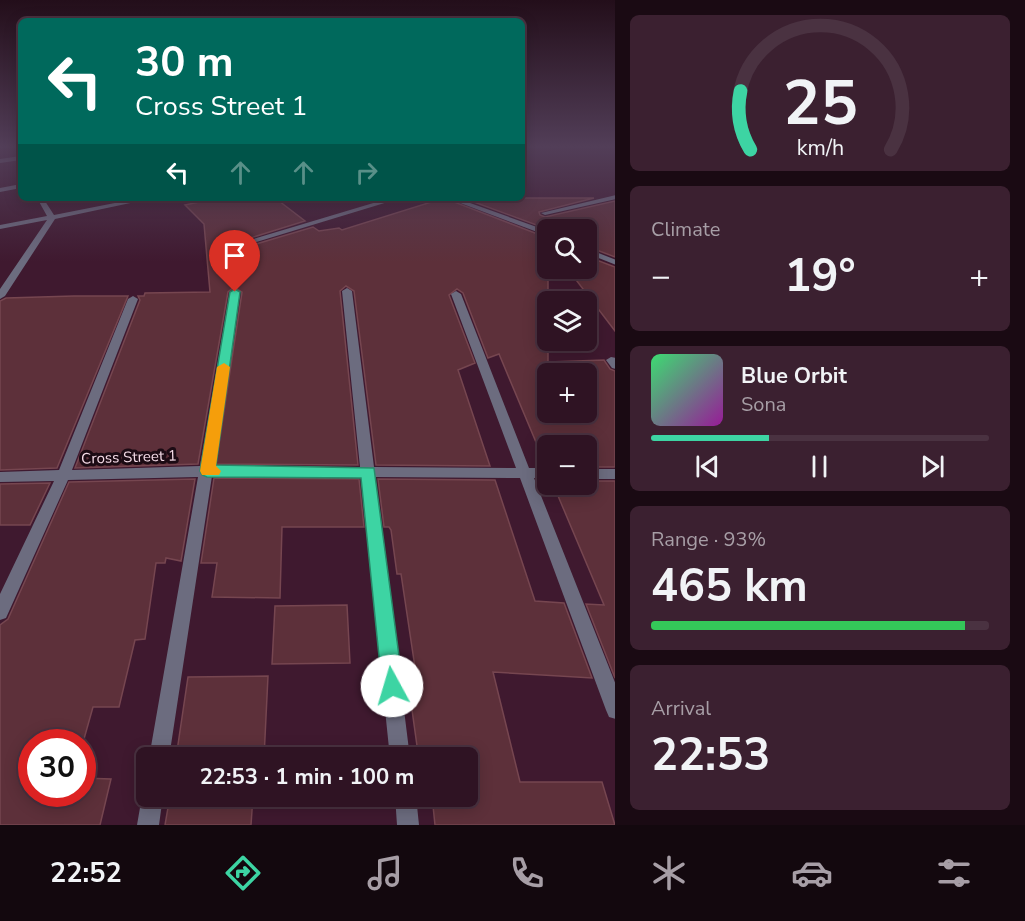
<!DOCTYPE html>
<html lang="en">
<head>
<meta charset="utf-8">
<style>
  :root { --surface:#2f1323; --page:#3b2030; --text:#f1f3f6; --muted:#a79ea6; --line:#4a3241; --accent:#3dd4a3 }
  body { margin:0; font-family:"Nunito Sans",sans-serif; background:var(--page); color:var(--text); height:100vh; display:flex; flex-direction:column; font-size:22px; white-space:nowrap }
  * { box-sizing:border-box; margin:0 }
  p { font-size:20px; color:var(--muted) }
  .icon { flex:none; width:33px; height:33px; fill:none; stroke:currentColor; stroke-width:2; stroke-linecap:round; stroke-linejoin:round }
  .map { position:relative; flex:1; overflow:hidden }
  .details { display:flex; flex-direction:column; gap:15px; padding:15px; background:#1a0a13; width:410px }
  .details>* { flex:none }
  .banner { position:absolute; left:18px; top:18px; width:507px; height:183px; border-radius:9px; box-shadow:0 3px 15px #0003,0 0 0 2px var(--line); background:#00695c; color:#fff; overflow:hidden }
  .buttons { position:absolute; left:537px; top:219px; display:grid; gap:12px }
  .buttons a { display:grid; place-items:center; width:60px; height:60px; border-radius:9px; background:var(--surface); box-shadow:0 3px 15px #0003,0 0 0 2px var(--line); font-size:30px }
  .speed { position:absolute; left:18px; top:729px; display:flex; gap:12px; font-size:30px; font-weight:700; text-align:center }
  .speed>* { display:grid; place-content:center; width:78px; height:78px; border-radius:50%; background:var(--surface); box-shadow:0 3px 15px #0003,0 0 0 2px var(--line); line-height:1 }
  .speed .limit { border:9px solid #d22; background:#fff; color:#111 }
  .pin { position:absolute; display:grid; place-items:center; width:51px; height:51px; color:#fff; margin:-62px -26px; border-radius:50% 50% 50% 0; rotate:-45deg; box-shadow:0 0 6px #0007 }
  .pin .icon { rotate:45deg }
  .me { position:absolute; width:66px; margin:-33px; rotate:354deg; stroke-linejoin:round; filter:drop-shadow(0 0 4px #0008) }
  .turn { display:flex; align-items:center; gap:21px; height:126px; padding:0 18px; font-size:27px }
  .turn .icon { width:78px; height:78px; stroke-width:2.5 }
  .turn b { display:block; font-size:42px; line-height:51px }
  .lanes { display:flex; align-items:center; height:57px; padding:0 18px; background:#0003; justify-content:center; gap:30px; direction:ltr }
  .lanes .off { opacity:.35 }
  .big { font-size:45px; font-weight:700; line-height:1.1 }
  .details .tile { flex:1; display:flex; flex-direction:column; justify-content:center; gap:9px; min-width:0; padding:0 21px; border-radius:9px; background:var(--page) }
  .details .dial { align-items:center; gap:0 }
  .dial svg { height:156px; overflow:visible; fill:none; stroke:var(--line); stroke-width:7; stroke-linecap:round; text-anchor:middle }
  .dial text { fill:var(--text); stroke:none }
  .song { display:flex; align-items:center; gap:18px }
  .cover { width:72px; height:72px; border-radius:9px; background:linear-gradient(135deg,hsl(140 70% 55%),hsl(300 70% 35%)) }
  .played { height:6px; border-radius:3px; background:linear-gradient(90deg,var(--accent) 35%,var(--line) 35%) }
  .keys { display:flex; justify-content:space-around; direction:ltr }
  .heat { display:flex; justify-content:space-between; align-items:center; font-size:33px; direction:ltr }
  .charge { height:9px; border-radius:4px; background:linear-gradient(90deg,#34c759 93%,var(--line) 0) }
  .trip { position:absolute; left:136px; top:747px; width:342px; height:60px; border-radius:9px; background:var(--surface); box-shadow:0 3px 15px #0003,0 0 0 2px var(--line); font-weight:700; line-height:60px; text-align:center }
  .tabs { display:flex; height:96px; justify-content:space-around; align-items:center; background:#13080e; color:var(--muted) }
  .tabs .icon { width:42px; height:42px }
  .tabs .selected { color:var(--accent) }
  .tabs b { font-size:27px; color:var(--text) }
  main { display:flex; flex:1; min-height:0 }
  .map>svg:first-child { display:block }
</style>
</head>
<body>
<main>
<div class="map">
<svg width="616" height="825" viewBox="0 0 616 825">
  <rect width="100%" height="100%" fill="#3f192f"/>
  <path fill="#5d303a" stroke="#764650" stroke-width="1.5" fill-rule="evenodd" d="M218,198H275L305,221L228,245L229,248L236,250L313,227L319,231L339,228L342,230L444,198L548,238V362L604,360L610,369L615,371V467H586V446H548V466H546L499,354L488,358L463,293L457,289L449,295L475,363L458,370L490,466L376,465L354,291L346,286L340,291L358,465L216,464L242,292L234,287L228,292L198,464L75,468L140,300L138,296H144L145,293L210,292L204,224L185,205ZM548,374H586V412H548Z
    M463,198H594L539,212L540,215L545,217L615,201V257L586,246V230H550Z
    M586,256L615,267V331L567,268H586Z
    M74,296H128L57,468L0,470V301L6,298Z
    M214,478L359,479L364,527H282L280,598L212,597L217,563H201Z
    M195,479L181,561L166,558L165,563H156L145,639L135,640L119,707H93L82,746V742H32V794H82V778L111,779L100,825H0V625L8,619L69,482Z
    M378,479L495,480L535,601L564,603L592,678L493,672L520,782H602L615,825H435L432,796H468V758H426V753H418L408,681H417L401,574H397L391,530L389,527H384Z
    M586,481H615V678L586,604L604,605L553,484H586Z
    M50,483L30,525H0V484Z
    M347,605L350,663L272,664L275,606Z
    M268,676L264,758H176L188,677Z
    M170,796H253L251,825H165Z"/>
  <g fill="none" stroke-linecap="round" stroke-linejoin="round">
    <path fill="#6c6c7f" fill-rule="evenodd" d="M21,156V160L0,163V159Z
      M21,184V188L0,192V188Z
      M616,195V199L545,215L541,213Z
      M37,198H43L54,215L140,198H154L55,219L5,296L0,299V289L47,220L0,229V225L47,216Z
      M390,198H401L237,248L230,246Z
      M447,198H456L548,231V236Z
      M586,248L616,260V265L586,253Z
      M347,288L352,291L374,467L516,468L451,294L456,291L461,294L529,468H548V478H534L616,685V719L609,717L606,710L520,478L375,477L410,758H390L361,477L212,476L169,758H149L198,477L68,480L6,618L0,620V594L54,481L0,482V472L59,470L128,299L133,296L138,299L72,470L200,466L230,292L235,289L240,292L213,466L360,467L342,291Z
      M611,357L616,358V369L612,368L606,360Z
      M586,469H616V479H586Z
      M147,788V796H163L159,825H137L142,796Z
      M395,796H416L419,825H397Z"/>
  </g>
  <linearGradient id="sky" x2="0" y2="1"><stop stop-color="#230e1a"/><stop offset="0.56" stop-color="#523e58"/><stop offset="1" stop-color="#523e58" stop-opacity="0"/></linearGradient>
  <rect width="616" height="262" fill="url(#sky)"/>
  <path fill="#3dd4a3" stroke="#288a6a" stroke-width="1.5" d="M235,289L240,292L216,465L374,468L403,686L400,694L392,697L385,694L382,686L361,478L207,477L202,475L200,471L230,292Z"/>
  <path fill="#f59e0b" d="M224,363L230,367L216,466L221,471L219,475H202L200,471L217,367Z"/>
  <g text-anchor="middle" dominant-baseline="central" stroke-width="6" stroke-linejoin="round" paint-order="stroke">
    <g font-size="15" fill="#f5dbe7" stroke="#1c0b14">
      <text transform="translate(129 457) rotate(-2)">Cross Street 1</text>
    </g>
  </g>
</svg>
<div class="buttons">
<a><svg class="icon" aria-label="search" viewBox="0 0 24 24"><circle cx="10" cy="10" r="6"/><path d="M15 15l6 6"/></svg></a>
<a><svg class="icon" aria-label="layers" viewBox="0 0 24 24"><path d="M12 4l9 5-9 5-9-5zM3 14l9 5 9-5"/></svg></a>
<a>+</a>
<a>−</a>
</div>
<div class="speed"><div class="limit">30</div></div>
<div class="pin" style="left:235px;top:292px;background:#d93025"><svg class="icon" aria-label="arrive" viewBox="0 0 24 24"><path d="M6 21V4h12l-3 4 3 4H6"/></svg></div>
<svg class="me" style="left:392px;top:686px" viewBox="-20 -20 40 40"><circle r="19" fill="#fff"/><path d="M0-13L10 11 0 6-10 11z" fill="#3dd4a3"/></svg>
<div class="trip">22:53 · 1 min · 100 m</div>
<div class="banner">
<div class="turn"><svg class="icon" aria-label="left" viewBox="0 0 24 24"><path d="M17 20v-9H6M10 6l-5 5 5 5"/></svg><div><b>30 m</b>Cross Street 1</div></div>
<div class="lanes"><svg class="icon" aria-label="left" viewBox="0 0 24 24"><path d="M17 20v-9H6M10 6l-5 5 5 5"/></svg><svg class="icon off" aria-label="ahead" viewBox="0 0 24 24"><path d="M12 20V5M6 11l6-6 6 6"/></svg><svg class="icon off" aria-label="ahead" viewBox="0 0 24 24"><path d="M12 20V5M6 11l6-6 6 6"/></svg><svg class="icon off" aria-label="right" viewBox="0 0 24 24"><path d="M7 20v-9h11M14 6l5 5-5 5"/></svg></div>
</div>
</div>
<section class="details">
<div class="tile dial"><svg viewBox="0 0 100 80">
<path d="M14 69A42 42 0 1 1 86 69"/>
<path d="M14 69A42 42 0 0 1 9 39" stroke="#3dd4a3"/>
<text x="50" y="56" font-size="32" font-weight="700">25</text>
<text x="50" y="72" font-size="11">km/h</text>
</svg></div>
<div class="tile"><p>Climate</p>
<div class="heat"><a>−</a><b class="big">19°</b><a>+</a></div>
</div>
<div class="tile">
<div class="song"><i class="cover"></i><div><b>Blue Orbit</b><p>Sona</p></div></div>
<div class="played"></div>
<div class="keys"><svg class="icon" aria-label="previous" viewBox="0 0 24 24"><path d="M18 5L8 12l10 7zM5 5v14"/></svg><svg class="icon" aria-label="pause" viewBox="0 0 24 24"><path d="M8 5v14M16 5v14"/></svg><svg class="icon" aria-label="next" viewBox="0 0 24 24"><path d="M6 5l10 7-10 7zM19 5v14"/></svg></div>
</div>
<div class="tile"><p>Range · 93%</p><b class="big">465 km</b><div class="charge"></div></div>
<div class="tile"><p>Arrival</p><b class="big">22:53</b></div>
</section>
</main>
<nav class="tabs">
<b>22:52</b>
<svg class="icon selected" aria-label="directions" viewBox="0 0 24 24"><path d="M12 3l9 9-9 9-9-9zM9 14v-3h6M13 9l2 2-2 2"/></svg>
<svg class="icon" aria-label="music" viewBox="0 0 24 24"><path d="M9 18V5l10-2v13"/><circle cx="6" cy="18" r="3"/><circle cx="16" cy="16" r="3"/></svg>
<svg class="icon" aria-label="phone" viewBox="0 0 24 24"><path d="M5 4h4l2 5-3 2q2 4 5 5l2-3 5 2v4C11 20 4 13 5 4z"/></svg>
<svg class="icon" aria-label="climate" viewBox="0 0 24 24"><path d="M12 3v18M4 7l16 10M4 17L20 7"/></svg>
<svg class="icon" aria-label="car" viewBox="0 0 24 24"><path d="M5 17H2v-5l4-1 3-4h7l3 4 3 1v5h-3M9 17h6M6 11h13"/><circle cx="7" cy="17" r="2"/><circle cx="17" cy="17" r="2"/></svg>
<svg class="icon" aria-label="filters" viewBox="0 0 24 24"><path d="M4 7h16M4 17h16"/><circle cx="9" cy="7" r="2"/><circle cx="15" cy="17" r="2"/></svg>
</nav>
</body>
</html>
